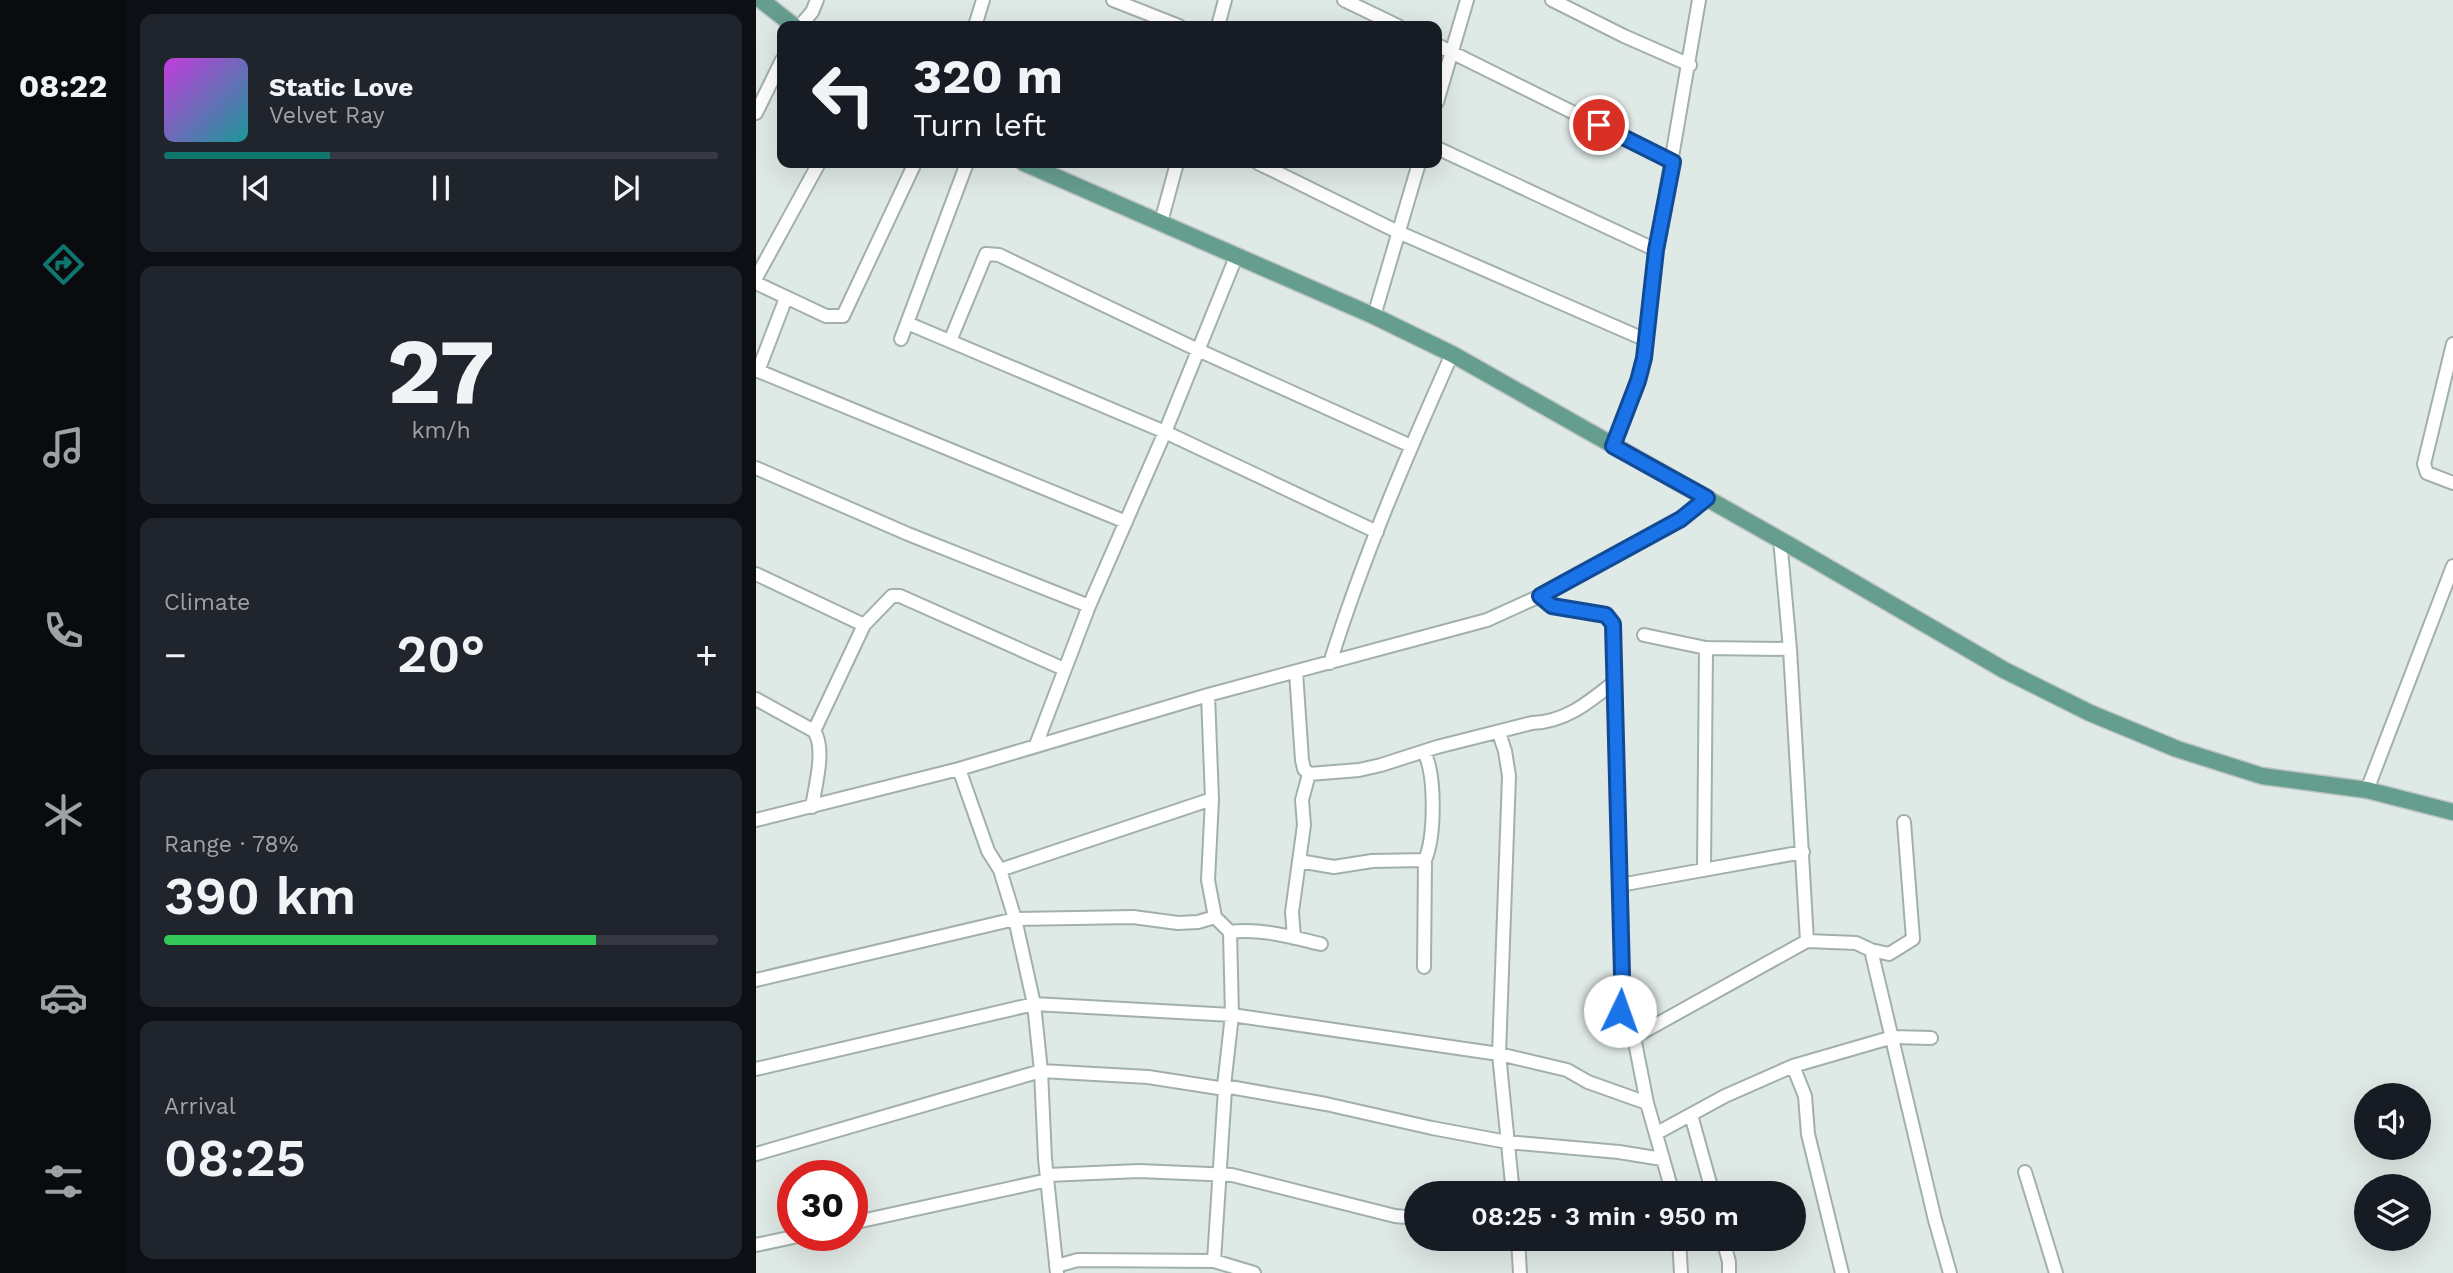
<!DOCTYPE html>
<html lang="en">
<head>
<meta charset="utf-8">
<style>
  :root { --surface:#171b24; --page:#20242c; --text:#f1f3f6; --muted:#9ea1a6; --line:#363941; --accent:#0f766e }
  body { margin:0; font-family:"Work Sans",sans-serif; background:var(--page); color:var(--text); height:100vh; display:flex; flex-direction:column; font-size:26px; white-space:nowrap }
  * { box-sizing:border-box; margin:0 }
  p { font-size:23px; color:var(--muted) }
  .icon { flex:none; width:38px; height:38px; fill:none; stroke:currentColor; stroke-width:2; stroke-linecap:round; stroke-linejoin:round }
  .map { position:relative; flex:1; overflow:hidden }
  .panel { display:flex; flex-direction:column; gap:14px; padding:14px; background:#0d0f14; width:630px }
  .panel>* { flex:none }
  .banner { position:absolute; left:21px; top:21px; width:665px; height:147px; border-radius:14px; box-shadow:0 7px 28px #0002; background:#171b24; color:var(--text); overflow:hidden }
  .controls { position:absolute; left:1598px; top:1083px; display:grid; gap:14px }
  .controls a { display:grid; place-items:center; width:77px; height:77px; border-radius:50%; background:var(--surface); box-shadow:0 7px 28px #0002; font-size:35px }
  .speed { position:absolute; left:21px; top:1160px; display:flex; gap:14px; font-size:35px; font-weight:700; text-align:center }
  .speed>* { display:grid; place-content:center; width:91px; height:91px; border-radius:50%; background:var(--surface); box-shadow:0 7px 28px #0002; line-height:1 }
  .speed .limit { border:10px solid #d22; background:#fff; color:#111 }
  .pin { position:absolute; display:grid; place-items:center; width:60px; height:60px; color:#fff; margin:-30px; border:4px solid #fff; border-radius:50%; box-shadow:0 2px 7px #0007 }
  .me { position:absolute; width:77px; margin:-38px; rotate:3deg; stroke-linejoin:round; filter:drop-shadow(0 0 5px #0008) }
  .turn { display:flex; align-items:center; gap:24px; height:147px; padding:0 21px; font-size:32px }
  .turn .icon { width:91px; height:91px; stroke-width:2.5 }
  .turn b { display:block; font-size:49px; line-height:60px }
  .big { font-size:52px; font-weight:600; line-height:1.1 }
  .panel .tile { flex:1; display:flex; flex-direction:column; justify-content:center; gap:10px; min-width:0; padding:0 24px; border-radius:14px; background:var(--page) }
  .panel .dial { align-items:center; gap:0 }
  .dial b { font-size:91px; line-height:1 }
  .song { display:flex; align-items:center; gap:21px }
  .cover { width:84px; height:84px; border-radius:10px; background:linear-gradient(135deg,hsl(290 70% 55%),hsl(180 70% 35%)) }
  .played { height:7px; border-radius:4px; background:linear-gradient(90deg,var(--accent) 30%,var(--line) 30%) }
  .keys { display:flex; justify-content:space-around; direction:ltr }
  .heat { display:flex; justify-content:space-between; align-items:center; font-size:38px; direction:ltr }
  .charge { height:10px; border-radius:5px; background:linear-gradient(90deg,#34c759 78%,var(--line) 0) }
  .trip { position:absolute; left:648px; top:1181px; width:402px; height:70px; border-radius:35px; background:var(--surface); box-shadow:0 7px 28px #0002; font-weight:600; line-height:70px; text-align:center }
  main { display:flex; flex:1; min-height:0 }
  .menu { display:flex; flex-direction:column; width:126px; justify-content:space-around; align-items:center; background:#090b0e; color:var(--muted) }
  .menu .icon { width:49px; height:49px }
  .menu .current { color:var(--accent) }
  .menu b { font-size:32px; color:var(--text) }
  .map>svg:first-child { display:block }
</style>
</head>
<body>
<main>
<nav class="menu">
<b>08:22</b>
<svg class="icon current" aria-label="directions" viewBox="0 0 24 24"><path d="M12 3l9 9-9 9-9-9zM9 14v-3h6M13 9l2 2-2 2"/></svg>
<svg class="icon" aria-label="music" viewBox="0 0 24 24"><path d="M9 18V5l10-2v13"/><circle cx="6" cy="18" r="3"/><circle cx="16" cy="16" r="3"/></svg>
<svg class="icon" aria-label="phone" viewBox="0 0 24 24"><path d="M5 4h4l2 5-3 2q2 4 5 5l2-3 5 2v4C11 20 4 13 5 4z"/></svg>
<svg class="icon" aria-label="climate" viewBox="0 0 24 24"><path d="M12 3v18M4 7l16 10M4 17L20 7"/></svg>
<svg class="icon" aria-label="car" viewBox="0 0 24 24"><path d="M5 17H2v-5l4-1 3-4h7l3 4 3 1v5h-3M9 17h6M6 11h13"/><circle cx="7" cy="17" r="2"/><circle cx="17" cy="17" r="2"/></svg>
<svg class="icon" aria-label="filters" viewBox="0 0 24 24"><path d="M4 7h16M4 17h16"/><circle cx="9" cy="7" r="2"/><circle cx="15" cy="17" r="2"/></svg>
</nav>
<section class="panel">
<div class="tile">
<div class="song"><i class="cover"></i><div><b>Static Love</b><p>Velvet Ray</p></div></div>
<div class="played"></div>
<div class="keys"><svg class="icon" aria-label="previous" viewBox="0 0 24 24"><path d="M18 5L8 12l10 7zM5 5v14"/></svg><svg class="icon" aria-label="pause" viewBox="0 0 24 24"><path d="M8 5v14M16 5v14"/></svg><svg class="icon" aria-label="next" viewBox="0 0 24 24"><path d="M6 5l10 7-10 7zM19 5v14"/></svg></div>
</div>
<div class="tile dial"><b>27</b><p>km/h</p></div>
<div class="tile"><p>Climate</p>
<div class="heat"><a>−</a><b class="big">20°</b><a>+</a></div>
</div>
<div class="tile"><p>Range · 78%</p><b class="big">390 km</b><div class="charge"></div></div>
<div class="tile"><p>Arrival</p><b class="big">08:25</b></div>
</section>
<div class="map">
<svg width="1697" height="1273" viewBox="0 0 1697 1273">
  <rect width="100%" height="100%" fill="#dfe9e5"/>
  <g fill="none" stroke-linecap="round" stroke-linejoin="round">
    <g stroke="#a2b0ac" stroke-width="16">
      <path id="minor" d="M357,0L423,26
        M588,0L642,26
        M796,0L868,36L934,65
        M44,26L56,12L61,0
        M219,26L227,0
        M462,26L469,0
        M681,45L917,162
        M681,102L711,0
        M0,113L26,60
        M681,148L900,250
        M502,163L642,232L890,340
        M405,222L421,163
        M0,278L63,163
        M0,283L70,316H87L159,163
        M618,316L663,163
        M151,323L409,432L621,532
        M145,339L211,163
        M194,341L230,254L243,255L442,350L655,446
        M1697,344L1668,464L1671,473L1697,483
        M0,370L370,522
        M2,371L30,298
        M857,446L882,381L888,357L900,250L943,0
        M0,468L152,534L333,606
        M1024,539L1034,649L1051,941
        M0,574L108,625
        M784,596L796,606L850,615L857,624L866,974L861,1033L878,1037L1051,941L1100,943L1115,950L1179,1220L1194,1273
        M888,635L950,648L1034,649
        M574,663C607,557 651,455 696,354
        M540,672L546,760L548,769L553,774
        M452,695L456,799L452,880L459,917L474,932L476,1015L468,1086L469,1089L458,1261
        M0,699L58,731C70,748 59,787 56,807
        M58,731L108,625L136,596H144L308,669
        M743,733L749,751L753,776L743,1054L757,1194
        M280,745L333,606L409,432L480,257
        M203,769L232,851L244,870L259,919L278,1004L285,1071L289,1159L301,1273
        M553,774L603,770L625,765L681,747L776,723C809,722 832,703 857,683
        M1611,790L1697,566
        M0,820L203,769L452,695L731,620L784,596L925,519L951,498
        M543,861L578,867L616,861L669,860
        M244,870L456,799
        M948,870L950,648
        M864,885L1047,852
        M474,932C505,928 535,937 565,944
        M538,938L536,912L548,825L546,800L553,774
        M1115,950L1133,954L1157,939L1148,822
        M668,967L669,860C679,837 680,775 668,752
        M0,980L259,919L377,917L422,923L442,922L459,917
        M878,1037L891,1103L917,1194
        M1037,1066L1049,1096L1052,1134L1086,1273
        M0,1069L278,1004L476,1015L743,1054L811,1070L832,1082L891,1103
        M468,1086L570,1104L676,1128L751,1142L863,1152L906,1159
        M935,1115L957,1194
        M901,1133L969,1096L1037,1066L1137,1037L1175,1038
        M0,1154L285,1071L392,1077L469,1089
        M1269,1172L1300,1273
        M292,1175L383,1171L476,1175L639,1216L660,1218
        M96,1223L292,1180
        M762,1239L764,1273
        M923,1239L925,1273
        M967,1239L973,1262V1273
        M0,1245L42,1236
        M300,1266L322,1260L458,1261L498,1273"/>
    </g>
    <g stroke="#bcc3c2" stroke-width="19">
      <path id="major" d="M5,0L38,26
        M268,163L618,316L696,354L1035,546L1248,670L1334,713L1421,749L1506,776L1611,790L1697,812"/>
    </g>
    <use href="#minor" stroke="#fff" stroke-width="12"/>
    <use href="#major" stroke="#659d8f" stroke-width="16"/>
  </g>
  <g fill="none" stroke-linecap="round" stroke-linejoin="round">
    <g stroke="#114b97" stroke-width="18">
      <path id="route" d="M843,125L917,162L900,250L888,358L882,381L857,446L951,498L925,519L784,596L796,606L850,615L857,624L866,974L864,1011"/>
    </g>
    <use href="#route" stroke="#1a73e8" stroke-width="12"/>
  </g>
</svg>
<div class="controls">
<a><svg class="icon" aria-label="sound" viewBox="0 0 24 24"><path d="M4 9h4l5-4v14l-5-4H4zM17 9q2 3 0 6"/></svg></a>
<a><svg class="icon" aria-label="layers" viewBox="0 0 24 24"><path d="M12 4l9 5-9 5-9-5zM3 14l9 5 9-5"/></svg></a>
</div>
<div class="speed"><div class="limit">30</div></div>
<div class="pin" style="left:843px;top:125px;background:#d93025"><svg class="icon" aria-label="arrive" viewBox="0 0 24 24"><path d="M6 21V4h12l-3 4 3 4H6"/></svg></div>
<svg class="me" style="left:864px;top:1011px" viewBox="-20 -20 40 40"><circle r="19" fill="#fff"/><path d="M0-13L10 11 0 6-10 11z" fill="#1a73e8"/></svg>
<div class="trip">08:25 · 3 min · 950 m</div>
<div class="banner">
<div class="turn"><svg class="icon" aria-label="left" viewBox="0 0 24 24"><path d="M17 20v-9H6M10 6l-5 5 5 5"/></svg><div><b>320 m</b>Turn left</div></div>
</div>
</div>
</main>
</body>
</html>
